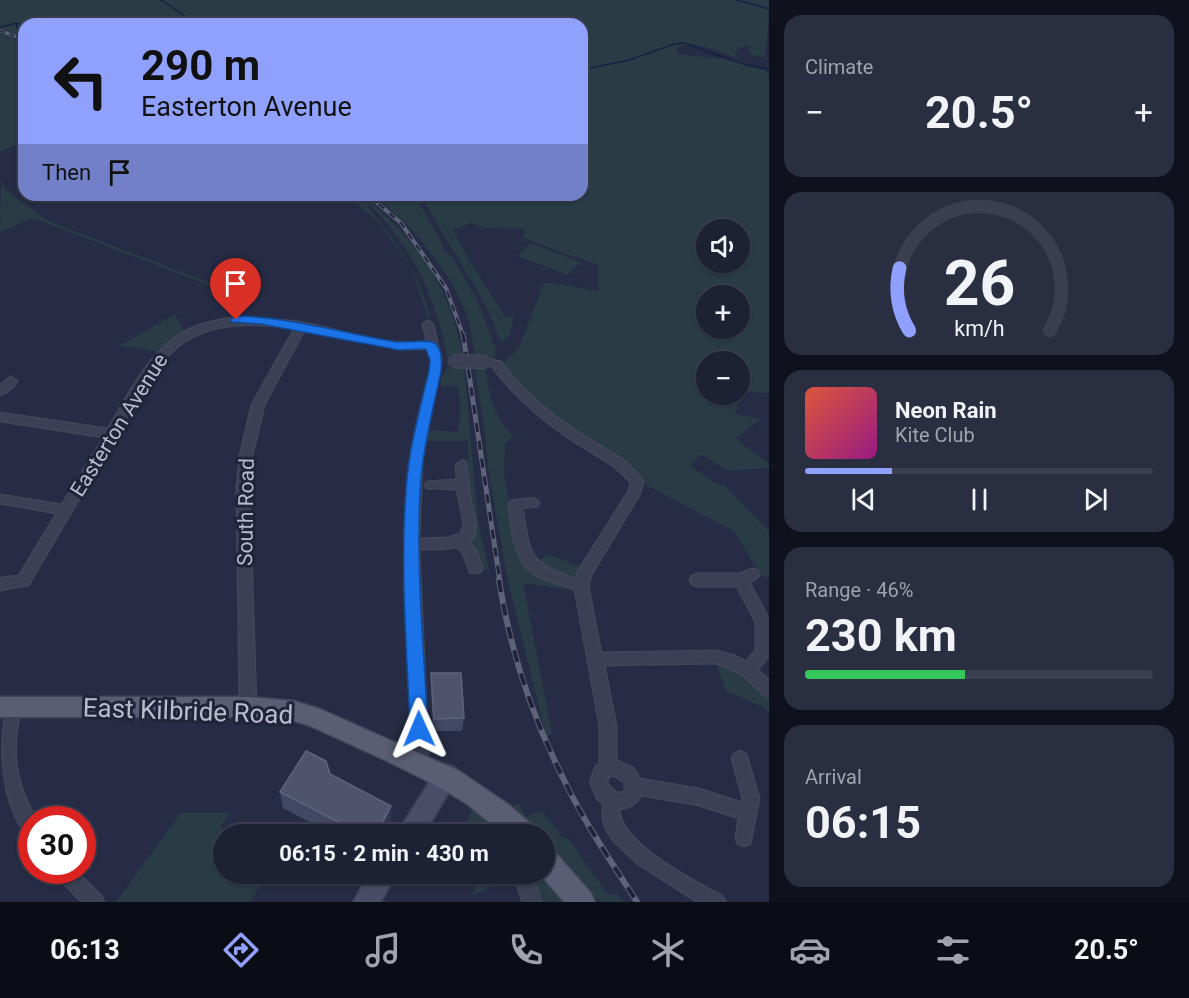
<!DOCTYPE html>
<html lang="en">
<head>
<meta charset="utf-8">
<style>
  :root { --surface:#1c2134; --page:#292e40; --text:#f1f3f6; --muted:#a0a3ac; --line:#3a3e4f; --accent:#8fa1fc }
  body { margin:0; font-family:Roboto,sans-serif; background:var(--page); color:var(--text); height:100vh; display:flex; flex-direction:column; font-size:22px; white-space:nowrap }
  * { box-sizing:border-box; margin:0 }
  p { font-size:20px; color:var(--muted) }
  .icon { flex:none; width:33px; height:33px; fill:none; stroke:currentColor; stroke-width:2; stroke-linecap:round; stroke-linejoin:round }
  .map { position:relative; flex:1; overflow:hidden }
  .drawer { display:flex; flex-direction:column; gap:15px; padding:15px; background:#0f121d; width:420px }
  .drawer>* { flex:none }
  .guide { position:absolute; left:18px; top:18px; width:570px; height:183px; border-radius:18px; box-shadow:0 2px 4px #0004,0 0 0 2px var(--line); background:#8fa1fc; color:#111; overflow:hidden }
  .controls { position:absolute; left:696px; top:219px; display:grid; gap:12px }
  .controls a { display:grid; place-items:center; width:54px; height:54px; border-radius:50%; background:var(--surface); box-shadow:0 2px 4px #0004,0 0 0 2px var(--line); font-size:30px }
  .speed { position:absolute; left:18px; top:806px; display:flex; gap:12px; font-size:30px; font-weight:700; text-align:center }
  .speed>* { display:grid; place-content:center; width:78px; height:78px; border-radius:50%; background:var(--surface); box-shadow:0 2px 4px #0004,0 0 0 2px var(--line); line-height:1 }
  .speed .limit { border:9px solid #d22; background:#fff; color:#111 }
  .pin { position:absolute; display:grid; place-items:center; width:51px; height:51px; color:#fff; margin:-62px -26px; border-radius:50% 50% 50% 0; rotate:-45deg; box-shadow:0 0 6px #0007 }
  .pin .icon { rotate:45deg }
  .me { position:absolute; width:66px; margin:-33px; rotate:359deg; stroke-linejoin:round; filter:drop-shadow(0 0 4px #0008) }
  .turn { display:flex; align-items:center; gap:21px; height:126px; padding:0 24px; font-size:27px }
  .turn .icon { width:78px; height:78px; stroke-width:2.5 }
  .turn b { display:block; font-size:42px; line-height:51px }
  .then { display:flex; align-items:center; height:57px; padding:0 24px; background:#0003; gap:12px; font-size:22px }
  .big { font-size:45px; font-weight:700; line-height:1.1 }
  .drawer .tile { flex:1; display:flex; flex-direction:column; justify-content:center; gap:9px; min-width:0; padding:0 21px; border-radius:18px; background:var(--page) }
  .drawer .dial { align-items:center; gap:0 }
  .dial svg { height:156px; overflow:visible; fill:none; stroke:var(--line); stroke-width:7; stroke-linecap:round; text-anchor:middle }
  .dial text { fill:var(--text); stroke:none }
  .song { display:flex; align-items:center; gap:18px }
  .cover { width:72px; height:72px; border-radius:9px; background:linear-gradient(135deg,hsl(10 70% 55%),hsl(310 70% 35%)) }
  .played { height:6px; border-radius:3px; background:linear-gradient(90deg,var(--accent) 25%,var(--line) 25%) }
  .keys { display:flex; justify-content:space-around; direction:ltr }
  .heat { display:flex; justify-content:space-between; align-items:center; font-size:33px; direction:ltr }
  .charge { height:9px; border-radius:4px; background:linear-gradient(90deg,#34c759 46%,var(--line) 0) }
  .trip { position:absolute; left:213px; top:824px; width:342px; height:60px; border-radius:30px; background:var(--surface); box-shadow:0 2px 4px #0004,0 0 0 2px var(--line); font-weight:700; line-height:60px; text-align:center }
  .tab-bar { display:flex; height:96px; justify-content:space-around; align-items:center; background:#0b0d15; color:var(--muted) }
  .tab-bar .icon { width:42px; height:42px }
  .tab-bar .current { color:var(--accent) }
  .tab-bar b { font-size:27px; color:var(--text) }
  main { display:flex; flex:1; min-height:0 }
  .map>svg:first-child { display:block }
</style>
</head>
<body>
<main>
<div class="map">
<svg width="769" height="902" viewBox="0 0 769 902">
  <rect width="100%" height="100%" fill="#262c45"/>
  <path fill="#293c46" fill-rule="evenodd" d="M0,0H769C769,21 767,39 765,58L755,56L748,50L752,47L744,46L734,52L739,58C723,54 690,37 676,49L677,54L740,61L747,66L765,70L769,75V393L742,391L735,414L761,419L735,439L769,464V468L728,471L701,454L690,466L717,484L725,486L769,531V577H762L734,531L648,486L634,470L568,428L519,387L502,365L519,348L544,283H552L598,291V265L523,238L524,229L485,228L470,223L453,230L468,258L505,317L514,315L510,334L501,343L488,309L420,195H582V24H24V37L0,29ZM706,230H740V262H706ZM706,296H740V328H706ZM706,362H740V394H706Z
    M0,33L24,40V141L0,152Z
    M1,180C5,197 32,204 43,219L213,284L211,286L33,218L0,232Z
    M347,195H363C421,245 448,283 464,359L447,356C436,298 413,247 370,205L367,206C390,236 413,261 424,298C427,305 430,314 429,320L411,267L377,221Z
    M373,195H414L438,235L444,251L452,257L477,299L496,350L494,360L475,358C473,348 472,337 470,326C459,281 411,222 373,195Z
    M530,243L581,262L568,275L517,256Z
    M175,314L184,330L156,351L119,346Z
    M464,363L478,522L489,570L482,569L476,549L469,542L474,535L469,493L468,441H425L427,430L458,432L461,408L458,386H441C440,369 449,366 464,363Z
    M474,363L486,364C486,391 495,417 513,436L505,445L504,474L517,549L572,585V590L523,583L552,734L546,736L508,582L488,467L485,431Z
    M547,554L581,567L576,576L566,577L537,563Z
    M716,663L738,670L769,698V713L763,707L726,691Z
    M518,803L526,816L543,812L563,838L569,839L608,895L618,894L623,902H602L590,894L545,841L544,834H538L512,807Z
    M473,810L506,834H485L466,822Z
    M181,813H230L220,827L232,834H224V873H268L250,902H116Z
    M485,873H513L514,877L472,895Z
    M528,873H541L567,902H541Z"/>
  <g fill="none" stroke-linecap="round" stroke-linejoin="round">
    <path stroke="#182044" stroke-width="1.5" d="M161,0L197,24
      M737,0L769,9
      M0,27L18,23L16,28L24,29
      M582,70L629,60L674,44L684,43L746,65L769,69"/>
    <g stroke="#42465b" stroke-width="3">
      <path id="street" d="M232,318C254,318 276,319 298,322C340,329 383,347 427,342L423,324L428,321L433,324L441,360L422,461L419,539L448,538L461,534L464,523L457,489L427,488L425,485L427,482L457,480L456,465L462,461L466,462L470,498L476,523L474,537L469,542L476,551L482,568L480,572L475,573L470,572L463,553L457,547L441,549H419L428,752L420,767L414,770L408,767L406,762L412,751C409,659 399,566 408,475C412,439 421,405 430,371L431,360L428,349H399L304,330L264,405L252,456L249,487L256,707L253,712L248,714L243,712L240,707L237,487L240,456L252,405L295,328C254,323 213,320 178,346C169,353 161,364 153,373L28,585L0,590V578L19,576L57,513L0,503V495L62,505L104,437L0,421V413L108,429C131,391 154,340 200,325C210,322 222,320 232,318Z
        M486,359L501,362C522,392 550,414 580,434C602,448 629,459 643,482L639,495L591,575L588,586L601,653L716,651L735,656L746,662L756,650V622L737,586H697L692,584L690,580L692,576L697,574H739L752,569L757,570L759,574L757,578L749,582L769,620V655L757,670L769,680V697C758,693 752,682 743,675C735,670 725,666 716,663L604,665L616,726V760L633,768L640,779L699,789L742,803L743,798L732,759L734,754L740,751L746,754L759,798L750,844L744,846L738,844L736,838L739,818L699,805L641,795C637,804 629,808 619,809C619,843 695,882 722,896L725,902H698L637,863L613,840L606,829L603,818V803L597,798L590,782L596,766L600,764V726L575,589C562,584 547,582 534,574C513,560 512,527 509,504L511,501L533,498L537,500L539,503L537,506L522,508C530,556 528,563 576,579L579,570L629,491L631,483C616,464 594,454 575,442C543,421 515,398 493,367L482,364L481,362ZM614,775L625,783V791L621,793H616L607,784L608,777Z
        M11,377L17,381C13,387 6,393 0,395V385Z
        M13,700L18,702L21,707C11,750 13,780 36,819H32V836C23,833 19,823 15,815C0,781 0,737 8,702Z
        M54,870H75L101,896L104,902H82L57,876Z
        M513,873H531L541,902H523Z"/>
    </g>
    <g stroke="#42465b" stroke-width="4">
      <path id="secondary" d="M447,765L455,768L458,776L423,834H397L439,768Z
        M370,873H396L380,902H354Z"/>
    </g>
    <g stroke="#42465b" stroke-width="3">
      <path id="primary" d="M0,697H248L294,701L320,709L459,771L509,805L532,825L536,834H504L467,804L441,788L387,761L308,725L294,721L248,717H0Z
        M544,846L553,850L591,893L595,902H564L539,873H544Z"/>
    </g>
    <use href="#street" fill="#3b4054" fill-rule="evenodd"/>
    <use href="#secondary" fill="#494d67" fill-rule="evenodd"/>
    <use href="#primary" fill="#595e74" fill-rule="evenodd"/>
    <g stroke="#5d637b" stroke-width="3">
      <path id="rail-far3" d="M0,31L24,39"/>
    </g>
    <g stroke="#5d637b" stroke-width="4">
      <path id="rail-far2" d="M368,195L401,223L446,288L463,335"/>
    </g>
    <g stroke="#5d637b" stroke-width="5">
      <path id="rail-far1" d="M463,334L500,582"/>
    </g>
    <g stroke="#5d637b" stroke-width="6">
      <path id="rail" d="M499,580C510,651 534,721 566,784C586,825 612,863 637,902"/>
    </g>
    <use href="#rail-far3" stroke="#20243a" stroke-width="1.5" stroke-dasharray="5" stroke-linecap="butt"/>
    <use href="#rail-far2" stroke="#20243a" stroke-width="2" stroke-dasharray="7" stroke-linecap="butt"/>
    <use href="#rail-far1" stroke="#20243a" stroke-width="3" stroke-dasharray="9" stroke-linecap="butt"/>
    <use href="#rail" stroke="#20243a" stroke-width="4" stroke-dasharray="12" stroke-linecap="butt"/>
    <g stroke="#42465b" stroke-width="15" stroke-linecap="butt">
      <path id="street-bridge" d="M453,361L486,362"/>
    </g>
    <use href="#street-bridge" stroke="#3b4054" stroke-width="12"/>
  </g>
  <path fill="#414863" d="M431,673L464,718L462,731H433L431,686Z
    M330,774L391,806V822L385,834H332L283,808L280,792Z"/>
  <path fill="#313752" d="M391,806V822L385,834H378V831Z"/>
  <path fill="#4e546e" stroke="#5f647d" stroke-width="1.5" d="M431,673H461L464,718L434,719Z
    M306,751L326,761L330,774L391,806L378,831L384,834H359L350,828L280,792Z"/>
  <path fill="#1a73e8" stroke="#114b97" stroke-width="1.5" d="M236,316C290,317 343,333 396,342C404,343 432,338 436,344C442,351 442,363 441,371C433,410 422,451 420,492C416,570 424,650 428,729L425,735L419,737L413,735L410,729C407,650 400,570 406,492C408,451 420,410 429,371L430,360L426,349L399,350L261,324L232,322L230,320Z"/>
  <g text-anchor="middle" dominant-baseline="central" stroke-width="6" stroke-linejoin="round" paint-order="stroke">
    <g font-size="21" fill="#b9bccd" stroke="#20243a">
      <text transform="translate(119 425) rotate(-58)">Easterton Avenue</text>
      <text transform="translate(246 512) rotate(-89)">South Road</text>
    </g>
    <g font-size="26" fill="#b9bccd" stroke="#20243a">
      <text transform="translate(188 711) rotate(2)">East Kilbride Road</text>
    </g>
  </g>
</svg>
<div class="controls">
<a><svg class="icon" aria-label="sound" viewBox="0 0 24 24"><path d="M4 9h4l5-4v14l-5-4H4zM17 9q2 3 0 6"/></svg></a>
<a>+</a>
<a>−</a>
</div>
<div class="speed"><div class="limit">30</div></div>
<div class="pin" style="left:236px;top:320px;background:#d93025"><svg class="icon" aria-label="arrive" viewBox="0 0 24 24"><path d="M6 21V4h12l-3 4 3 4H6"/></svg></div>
<svg class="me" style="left:419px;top:729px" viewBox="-20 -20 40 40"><path d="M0-17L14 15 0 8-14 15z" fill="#1a73e8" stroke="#fff" stroke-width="4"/></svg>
<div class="trip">06:15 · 2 min · 430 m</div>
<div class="guide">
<div class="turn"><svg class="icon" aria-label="left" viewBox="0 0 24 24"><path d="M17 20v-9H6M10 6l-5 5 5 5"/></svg><div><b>290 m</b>Easterton Avenue</div></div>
<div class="then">Then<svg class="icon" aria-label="arrive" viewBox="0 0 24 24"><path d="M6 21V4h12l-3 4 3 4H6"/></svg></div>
</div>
</div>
<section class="drawer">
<div class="tile"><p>Climate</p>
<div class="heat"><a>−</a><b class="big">20.5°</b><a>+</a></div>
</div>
<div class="tile dial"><svg viewBox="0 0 100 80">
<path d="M14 69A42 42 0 1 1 86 69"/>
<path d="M14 69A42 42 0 0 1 9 37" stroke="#8fa1fc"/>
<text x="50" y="56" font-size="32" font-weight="700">26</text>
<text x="50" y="72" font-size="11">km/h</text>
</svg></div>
<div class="tile">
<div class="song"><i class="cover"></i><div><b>Neon Rain</b><p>Kite Club</p></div></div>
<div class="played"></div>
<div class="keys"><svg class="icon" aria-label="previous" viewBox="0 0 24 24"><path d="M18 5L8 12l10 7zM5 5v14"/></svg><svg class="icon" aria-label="pause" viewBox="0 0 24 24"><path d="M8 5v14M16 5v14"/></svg><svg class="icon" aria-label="next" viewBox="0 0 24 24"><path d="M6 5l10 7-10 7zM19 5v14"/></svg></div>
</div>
<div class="tile"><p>Range · 46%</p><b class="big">230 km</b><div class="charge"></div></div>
<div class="tile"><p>Arrival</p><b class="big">06:15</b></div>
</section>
</main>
<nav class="tab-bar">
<b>06:13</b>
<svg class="icon current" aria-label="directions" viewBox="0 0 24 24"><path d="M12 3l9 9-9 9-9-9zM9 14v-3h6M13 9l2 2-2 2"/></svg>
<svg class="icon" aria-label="music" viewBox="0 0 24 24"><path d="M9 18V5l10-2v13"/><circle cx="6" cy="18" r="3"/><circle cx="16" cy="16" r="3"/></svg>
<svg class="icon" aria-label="phone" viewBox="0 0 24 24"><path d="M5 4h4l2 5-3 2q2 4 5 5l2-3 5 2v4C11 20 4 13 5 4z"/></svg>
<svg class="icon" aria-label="climate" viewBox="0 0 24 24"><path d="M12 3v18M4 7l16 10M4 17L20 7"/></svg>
<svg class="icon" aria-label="car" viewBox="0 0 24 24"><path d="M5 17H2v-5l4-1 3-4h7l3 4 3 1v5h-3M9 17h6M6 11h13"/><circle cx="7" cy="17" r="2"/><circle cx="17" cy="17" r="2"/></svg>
<svg class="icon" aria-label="filters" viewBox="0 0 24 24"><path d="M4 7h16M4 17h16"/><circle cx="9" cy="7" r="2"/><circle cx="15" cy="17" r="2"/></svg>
<b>20.5°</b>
</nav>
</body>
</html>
